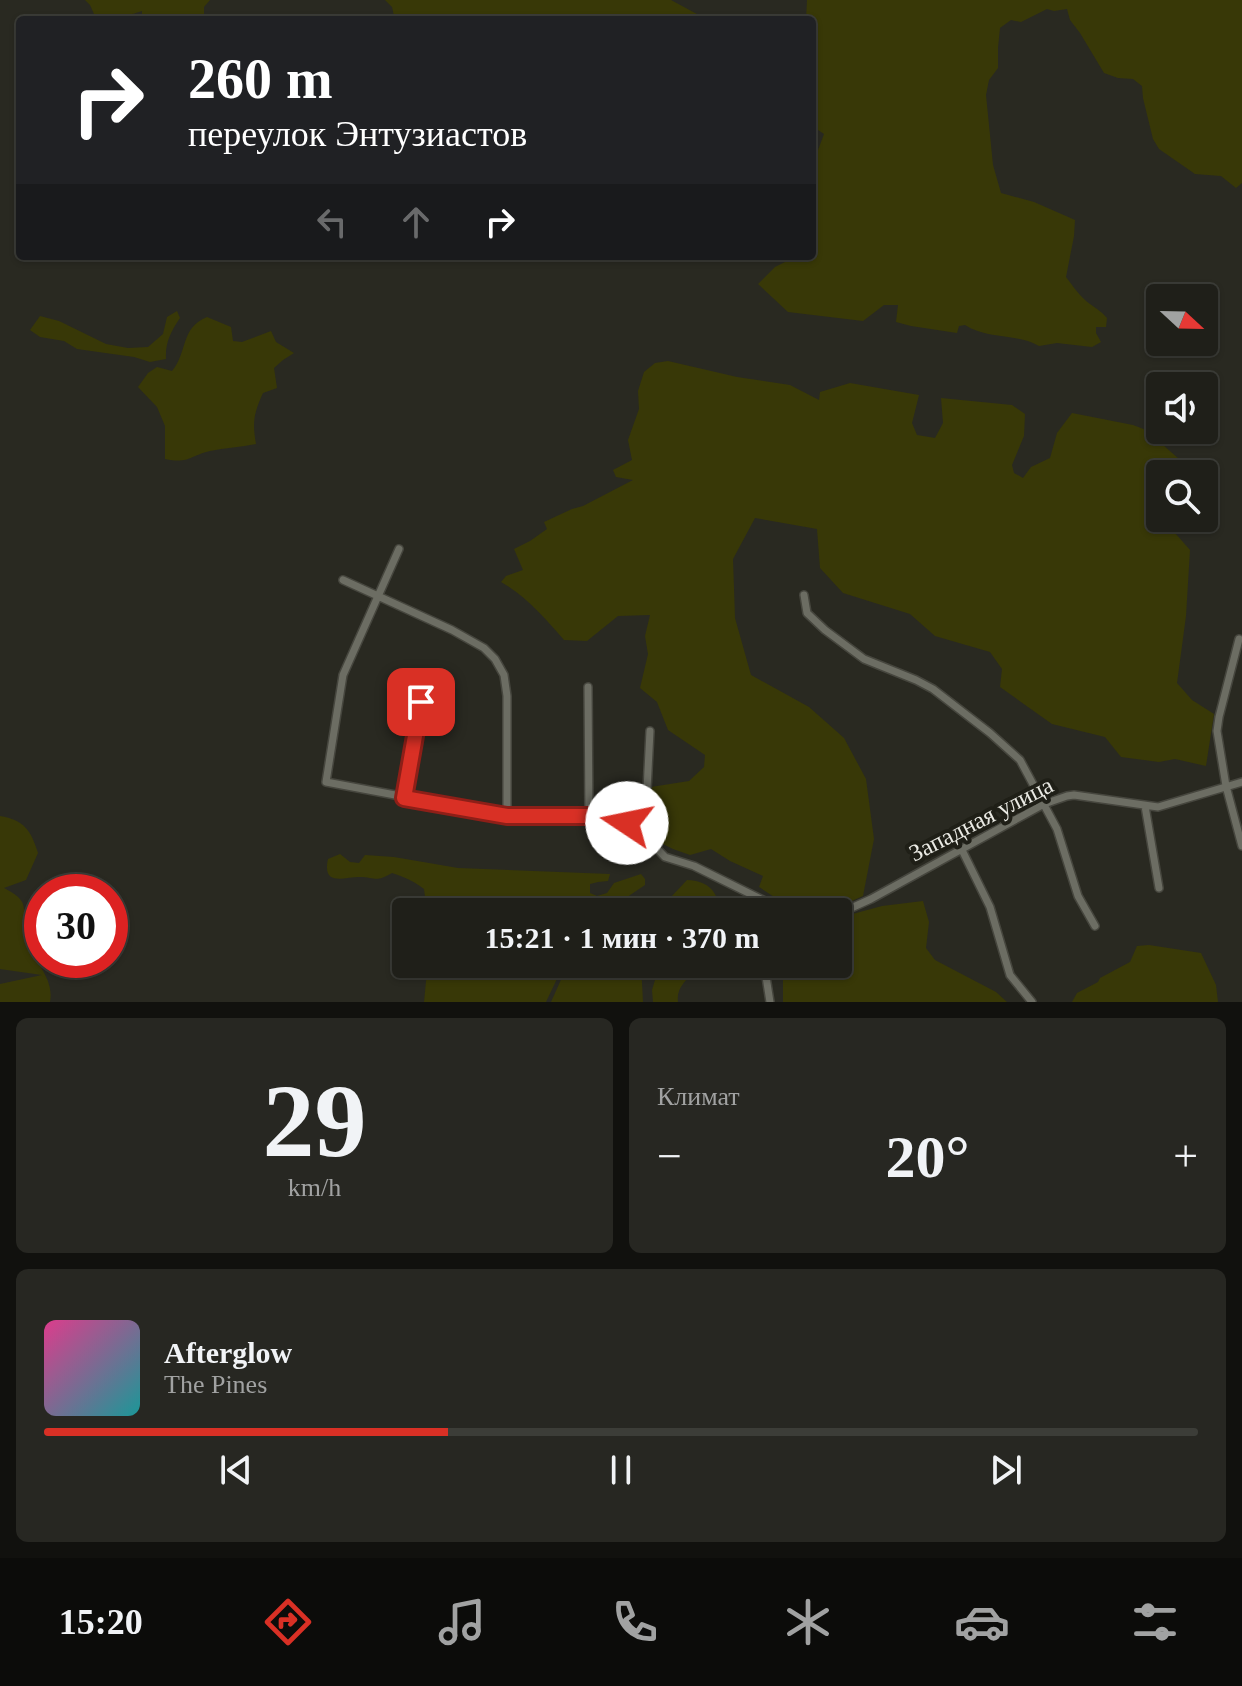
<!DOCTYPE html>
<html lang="ru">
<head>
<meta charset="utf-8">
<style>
  :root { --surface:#1f1f19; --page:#272722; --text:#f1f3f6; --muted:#a1a2a2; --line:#3c3d38; --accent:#d93025 }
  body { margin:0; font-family:"Times New Roman",serif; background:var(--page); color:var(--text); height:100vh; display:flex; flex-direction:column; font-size:30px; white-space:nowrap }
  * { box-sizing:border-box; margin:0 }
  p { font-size:26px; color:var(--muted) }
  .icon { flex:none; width:44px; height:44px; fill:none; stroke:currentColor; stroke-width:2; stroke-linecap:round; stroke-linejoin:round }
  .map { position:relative; height:1002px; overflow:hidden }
  .panel { display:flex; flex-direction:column; gap:16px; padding:16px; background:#11110e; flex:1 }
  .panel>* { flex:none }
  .hud { position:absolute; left:16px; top:16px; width:800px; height:244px; border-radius:8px; box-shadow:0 2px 6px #0004,0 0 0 2px var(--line); background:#202124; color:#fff; overflow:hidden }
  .needle { width:52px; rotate:112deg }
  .buttons { position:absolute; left:1146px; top:284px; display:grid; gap:16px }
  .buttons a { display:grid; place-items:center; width:72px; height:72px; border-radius:8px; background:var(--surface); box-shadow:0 2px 6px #0004,0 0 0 2px var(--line); font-size:40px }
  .speed { position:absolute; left:24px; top:874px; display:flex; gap:16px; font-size:40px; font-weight:700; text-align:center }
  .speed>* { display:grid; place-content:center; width:104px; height:104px; border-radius:50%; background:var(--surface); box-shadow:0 2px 6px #0004,0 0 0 2px var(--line); line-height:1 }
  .speed .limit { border:12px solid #d22; background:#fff; color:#111 }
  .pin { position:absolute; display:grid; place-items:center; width:68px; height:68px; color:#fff; margin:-34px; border-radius:16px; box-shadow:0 4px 12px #0006 }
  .me { position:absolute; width:88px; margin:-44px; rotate:281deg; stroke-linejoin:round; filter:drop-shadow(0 0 6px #0008) }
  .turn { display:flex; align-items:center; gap:28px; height:168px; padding:0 40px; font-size:36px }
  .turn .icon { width:104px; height:104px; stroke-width:2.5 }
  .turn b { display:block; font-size:56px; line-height:68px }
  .lanes { display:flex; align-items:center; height:76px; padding:0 40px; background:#0003; justify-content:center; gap:40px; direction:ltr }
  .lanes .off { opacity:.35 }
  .big { font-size:60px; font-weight:800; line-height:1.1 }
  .panel .widget { flex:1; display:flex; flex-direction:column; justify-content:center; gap:12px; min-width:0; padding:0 28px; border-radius:12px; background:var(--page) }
  .panel .dial { align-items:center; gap:0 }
  .dial b { font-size:104px; line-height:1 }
  .song { display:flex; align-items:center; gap:24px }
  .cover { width:96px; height:96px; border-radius:12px; background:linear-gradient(135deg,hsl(330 70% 55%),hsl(180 70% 35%)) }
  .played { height:8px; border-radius:4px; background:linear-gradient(90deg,var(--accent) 35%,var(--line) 35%) }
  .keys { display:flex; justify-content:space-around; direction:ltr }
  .heat { display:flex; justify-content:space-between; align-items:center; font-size:44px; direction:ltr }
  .panel .tiles { flex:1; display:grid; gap:16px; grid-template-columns:1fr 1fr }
  .widget:last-child { grid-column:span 2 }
  .trip { position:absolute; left:392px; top:898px; width:460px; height:80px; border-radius:8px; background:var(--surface); box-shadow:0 2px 6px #0004,0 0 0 2px var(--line); font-weight:800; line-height:80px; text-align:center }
  .dock { display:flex; height:128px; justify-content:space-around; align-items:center; background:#0c0c0a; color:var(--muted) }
  .dock .icon { width:56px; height:56px }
  .dock .selected { color:var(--accent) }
  .dock b { font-size:36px; color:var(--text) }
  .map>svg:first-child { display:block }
</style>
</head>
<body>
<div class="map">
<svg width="1242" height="1002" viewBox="0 0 1242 1002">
  <rect width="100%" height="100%" fill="#292921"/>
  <path fill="#383807" d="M85,0H210L204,7V20H142V11C125,17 111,20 94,14L90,5Z
    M385,0H671L708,20H395L392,7Z
    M807,0H1242V183L1236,188L1221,176L1195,174L1159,149L1153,139L1143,98L1142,86L1133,79L1118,78L1104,73L1080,33L1070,20L1067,9L1054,11L1047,9L1021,22L1011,20L1000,28L998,48V68L989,80L986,95L993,165L1001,193L1034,202L1075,220L1074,236L1066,277C1073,286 1080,297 1090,304C1097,309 1102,312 1107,318L1106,327H1096V333L1101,342L1092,347L1057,343L1039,346C1017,333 988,340 965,325L959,326L957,333L911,326L896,322L898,305H884L863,321L788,312L758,284L775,267L787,261L788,256H812V166L824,134L812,126V20H806Z
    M177,311L180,318C171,331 165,343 166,359L150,362L134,357L77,349L64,341L40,337L30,330L40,316L59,321L106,344L128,348L148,347L163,334L167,317Z
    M207,317L231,327L233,341L242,342L271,331L276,342L294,353L283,360L274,368L277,388L263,393C254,413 252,422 256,444C241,447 225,448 210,451C189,456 189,464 165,459V426L157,407L138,387L148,373L157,367L172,371C188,352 180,328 207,317Z
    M668,361L737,377L790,385L819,400L820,392L850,383L919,395L912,423L917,435L935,438L943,423L941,398L1012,405L1025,414L1024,436L1012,465L1014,473L1023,478L1031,467L1050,458L1057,433L1072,413L1133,425L1146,430L1179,459L1177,474H1160V518H1175V533L1190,550L1186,616L1177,683L1192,700L1214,714L1206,766L1175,759L1159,762L1121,757L1105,737L1052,724L1000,687L1002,669L990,652L935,636L910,614L843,593L820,568L817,529L755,518L733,559L735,618L751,675L809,707L844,738L866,779L874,839L863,896C851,901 839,908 826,911C803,918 778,899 759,887L763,876L730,861L711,849L690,855L673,849L659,842L653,827L651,787L689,781L704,767L705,755L668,730L657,702L640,688L648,654L645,636L650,615L618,616L587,641L564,640C545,618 526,596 501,582L506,576L523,570L514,549L530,541L547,529L544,522L572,509L583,506L633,480L616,477L613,470L632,460L628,440L639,409L638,391L644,372L655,363Z
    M0,816C24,820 31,830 38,853L26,880L4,888C11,892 20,896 23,904C26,914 23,927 25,937C31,959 55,977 50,1002H0V984L42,975L0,969Z
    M340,854L350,862L359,863L365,855L394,857L458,868L610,874L608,881L598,882L590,884V893L597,896L607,893L614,883L641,874L645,879V885L605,912H427L424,889C414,881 404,877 392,873C375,883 376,877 359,877C344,877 322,887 328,859Z
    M687,880C709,881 717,891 721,912H653V908L671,897Z
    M923,901L929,922L926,948L935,960L996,992L1007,1002H783V964H838V918L882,906Z
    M1149,945L1201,953L1216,985L1218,1002H1072L1077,993L1098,982L1100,978L1130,962L1137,946Z
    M396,962L406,964H564L546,1002H424L427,971L397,973L390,967Z
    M568,964H641L643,1002H551Z
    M657,964H726V966L713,970H696C686,980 676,988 678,1002H653L652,990L658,970Z"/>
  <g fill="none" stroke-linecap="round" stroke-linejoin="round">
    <g stroke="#46463e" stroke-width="10">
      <path id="minor" d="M399,549L343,675L326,782L507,816H589L609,818L627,823L640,831L665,857L694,866L787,912
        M343,580L452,630L484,648L495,659L504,675L507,696V816
        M804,595L807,613L825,630L864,659L916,680L933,689L990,733L1020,760L1057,829L1078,896L1095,926
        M1239,639L1219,717L1217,731L1226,786L1242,846
        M588,687L589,816
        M404,798L421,702
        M1145,806L1159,888
        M649,839L647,790L650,731
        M962,850L990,907L1010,975L1032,1002
        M754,896L757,912
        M838,914L871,899L1044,804L1067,796L1074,795L1158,807L1242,782
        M764,964L770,1002"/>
    </g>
    <use href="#minor" stroke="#6c6d63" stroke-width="7"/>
  </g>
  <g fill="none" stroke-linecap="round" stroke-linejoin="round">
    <g stroke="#8d1f18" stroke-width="20">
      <path id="route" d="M421,702L404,798L507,816H589L609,818L627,823"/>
    </g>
    <use href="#route" stroke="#d93025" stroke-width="14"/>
  </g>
  <g text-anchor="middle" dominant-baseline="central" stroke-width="8" stroke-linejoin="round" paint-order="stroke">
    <g font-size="24" fill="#eaeae4" stroke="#1f1f17">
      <text transform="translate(981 819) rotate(-27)">Западная улица</text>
    </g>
  </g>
</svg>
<div class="buttons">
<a><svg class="needle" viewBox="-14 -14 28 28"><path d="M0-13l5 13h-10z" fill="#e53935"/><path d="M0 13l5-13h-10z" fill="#a1a2a2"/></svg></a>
<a><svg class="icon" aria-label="sound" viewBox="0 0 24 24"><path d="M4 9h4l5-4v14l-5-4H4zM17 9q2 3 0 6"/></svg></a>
<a><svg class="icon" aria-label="search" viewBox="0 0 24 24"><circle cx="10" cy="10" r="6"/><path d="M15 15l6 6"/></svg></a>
</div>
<div class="speed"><div class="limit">30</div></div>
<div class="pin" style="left:421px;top:702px;background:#d93025"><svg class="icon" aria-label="arrive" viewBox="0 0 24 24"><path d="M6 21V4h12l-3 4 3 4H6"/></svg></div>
<svg class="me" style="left:627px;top:823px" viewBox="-20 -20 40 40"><circle r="19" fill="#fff"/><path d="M0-13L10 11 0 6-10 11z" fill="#d93025"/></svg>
<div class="trip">15:21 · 1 мин · 370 m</div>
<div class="hud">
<div class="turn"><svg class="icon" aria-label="right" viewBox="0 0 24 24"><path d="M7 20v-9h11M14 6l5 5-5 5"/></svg><div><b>260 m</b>переулок Энтузиастов</div></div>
<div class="lanes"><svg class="icon off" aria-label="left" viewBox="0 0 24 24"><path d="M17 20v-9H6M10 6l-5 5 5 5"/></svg><svg class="icon off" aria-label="ahead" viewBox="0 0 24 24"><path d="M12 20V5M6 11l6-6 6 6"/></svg><svg class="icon" aria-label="right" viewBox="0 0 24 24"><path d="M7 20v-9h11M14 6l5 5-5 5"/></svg></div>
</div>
</div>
<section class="panel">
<div class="tiles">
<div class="widget dial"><b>29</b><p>km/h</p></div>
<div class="widget"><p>Климат</p>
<div class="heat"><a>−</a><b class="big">20°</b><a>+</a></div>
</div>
<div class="widget">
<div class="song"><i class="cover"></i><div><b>Afterglow</b><p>The Pines</p></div></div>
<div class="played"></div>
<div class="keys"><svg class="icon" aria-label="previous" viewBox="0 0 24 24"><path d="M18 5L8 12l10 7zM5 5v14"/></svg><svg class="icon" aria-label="pause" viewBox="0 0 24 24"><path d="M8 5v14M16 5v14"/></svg><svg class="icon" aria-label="next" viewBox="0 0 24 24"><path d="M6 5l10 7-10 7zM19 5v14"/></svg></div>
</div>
</div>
</section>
<nav class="dock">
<b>15:20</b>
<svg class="icon selected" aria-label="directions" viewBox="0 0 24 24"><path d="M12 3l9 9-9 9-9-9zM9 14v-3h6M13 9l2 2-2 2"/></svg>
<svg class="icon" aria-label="music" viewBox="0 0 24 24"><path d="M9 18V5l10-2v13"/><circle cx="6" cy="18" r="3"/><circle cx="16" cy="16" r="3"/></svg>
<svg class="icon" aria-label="phone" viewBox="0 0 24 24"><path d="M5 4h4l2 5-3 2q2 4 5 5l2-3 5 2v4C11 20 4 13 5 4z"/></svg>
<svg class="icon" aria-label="climate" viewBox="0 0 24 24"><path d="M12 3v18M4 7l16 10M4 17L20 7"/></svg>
<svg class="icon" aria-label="car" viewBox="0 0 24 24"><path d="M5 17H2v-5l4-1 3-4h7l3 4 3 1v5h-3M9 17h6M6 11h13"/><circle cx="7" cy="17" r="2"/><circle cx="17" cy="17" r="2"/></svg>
<svg class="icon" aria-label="filters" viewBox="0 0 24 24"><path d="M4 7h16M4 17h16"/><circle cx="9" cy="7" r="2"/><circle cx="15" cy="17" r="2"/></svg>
</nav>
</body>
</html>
